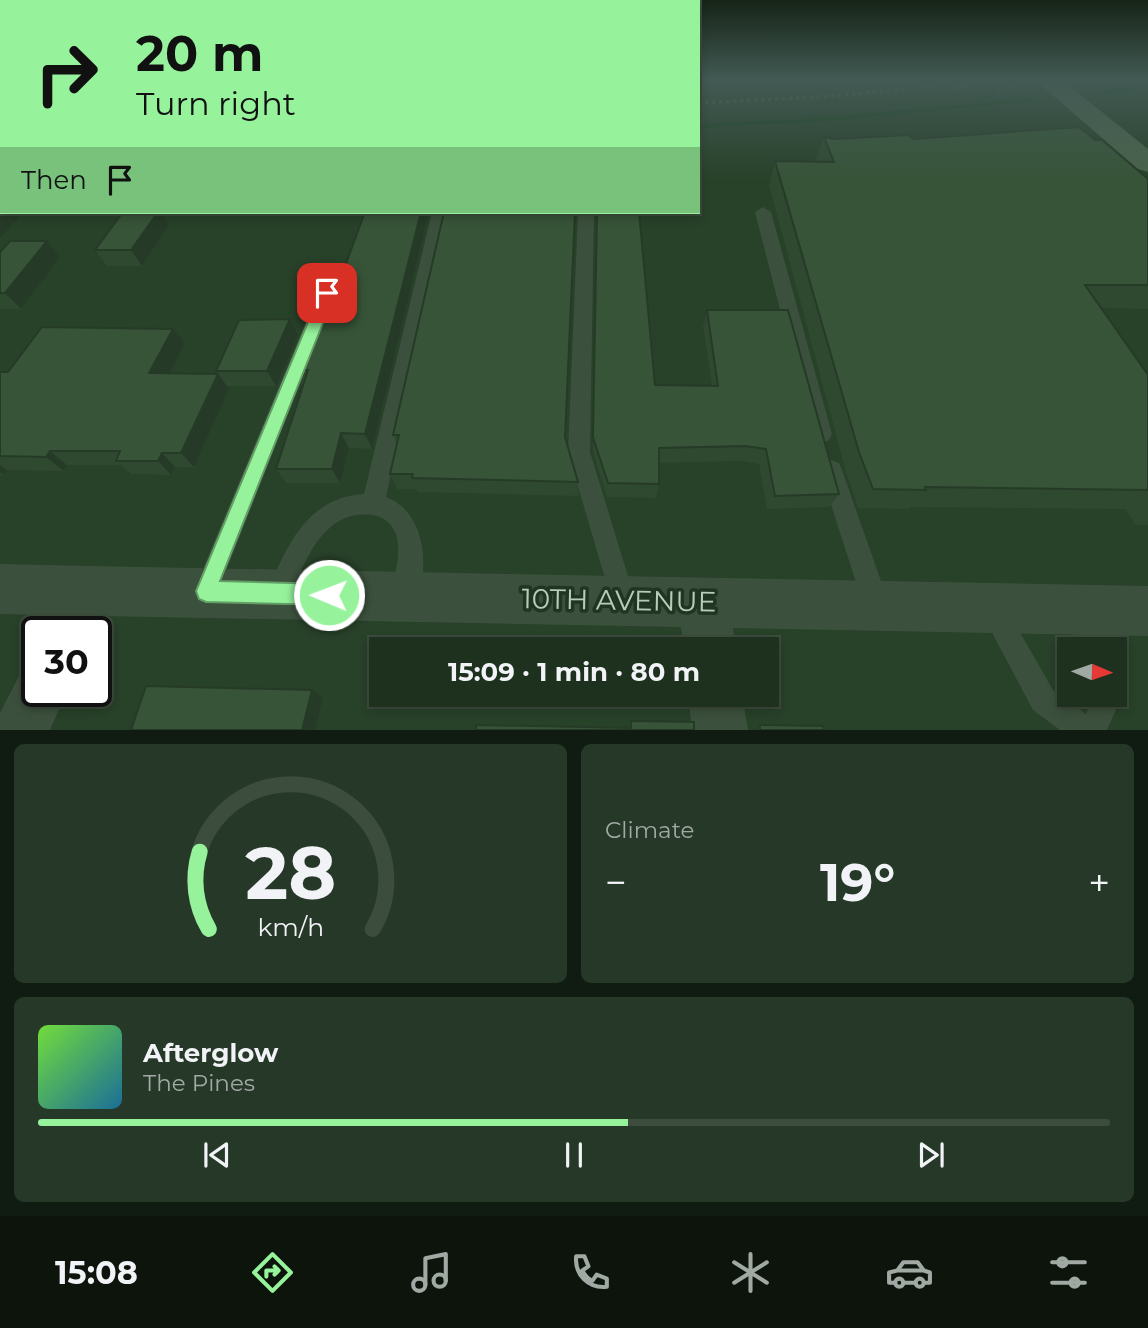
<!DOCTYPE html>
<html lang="en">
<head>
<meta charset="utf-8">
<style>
  :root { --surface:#1e311f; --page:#263928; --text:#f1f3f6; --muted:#a1a9a4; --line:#3c4c3d; --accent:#96f39c }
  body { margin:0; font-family:Montserrat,sans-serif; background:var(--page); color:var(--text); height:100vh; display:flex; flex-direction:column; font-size:26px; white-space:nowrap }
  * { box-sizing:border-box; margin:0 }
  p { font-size:23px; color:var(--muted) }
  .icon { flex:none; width:38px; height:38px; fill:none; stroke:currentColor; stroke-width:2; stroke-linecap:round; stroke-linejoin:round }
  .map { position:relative; height:730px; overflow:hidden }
  .panel { display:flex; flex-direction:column; gap:14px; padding:14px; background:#101b11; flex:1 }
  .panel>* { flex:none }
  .banner { position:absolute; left:0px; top:0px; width:700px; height:214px; box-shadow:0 4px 10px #0003,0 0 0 2px var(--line); background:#96f39c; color:#111; overflow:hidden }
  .needle { width:46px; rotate:92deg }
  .controls { position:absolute; left:1057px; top:637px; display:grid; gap:14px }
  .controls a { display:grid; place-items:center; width:70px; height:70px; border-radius:0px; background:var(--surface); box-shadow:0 4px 10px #0003,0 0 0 2px var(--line); font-size:35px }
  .speed { position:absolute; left:21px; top:616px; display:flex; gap:14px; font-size:35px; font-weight:700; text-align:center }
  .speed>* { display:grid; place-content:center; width:91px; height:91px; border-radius:50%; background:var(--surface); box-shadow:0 4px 10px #0003,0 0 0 2px var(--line); line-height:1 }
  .speed .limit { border:4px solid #111; border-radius:10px; background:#fff; color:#111 }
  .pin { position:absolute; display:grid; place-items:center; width:60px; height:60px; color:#fff; margin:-30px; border-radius:14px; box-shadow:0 4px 10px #0006 }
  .me { position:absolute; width:77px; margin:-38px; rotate:271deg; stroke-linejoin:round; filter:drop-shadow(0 0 5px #0008) }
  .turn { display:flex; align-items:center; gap:24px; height:147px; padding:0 21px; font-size:32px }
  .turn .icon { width:91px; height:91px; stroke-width:2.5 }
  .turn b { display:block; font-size:49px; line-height:60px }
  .then { display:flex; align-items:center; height:66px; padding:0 21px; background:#0003; gap:14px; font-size:26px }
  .big { font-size:52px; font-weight:700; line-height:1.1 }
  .panel .card { flex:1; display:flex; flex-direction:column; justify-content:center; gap:10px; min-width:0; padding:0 24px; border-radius:10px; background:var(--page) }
  .panel .dial { align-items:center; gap:0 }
  .dial svg { height:182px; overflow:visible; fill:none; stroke:var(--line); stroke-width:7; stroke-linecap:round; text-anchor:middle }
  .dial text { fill:var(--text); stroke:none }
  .song { display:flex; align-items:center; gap:21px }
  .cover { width:84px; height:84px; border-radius:10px; background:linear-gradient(135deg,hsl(100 70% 55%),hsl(200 70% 35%)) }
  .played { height:7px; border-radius:4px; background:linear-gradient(90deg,var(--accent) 55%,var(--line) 55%) }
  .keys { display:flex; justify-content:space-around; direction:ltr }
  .heat { display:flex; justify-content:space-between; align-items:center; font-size:38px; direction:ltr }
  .panel .tiles { flex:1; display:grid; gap:14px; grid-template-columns:1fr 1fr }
  .card:last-child { grid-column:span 2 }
  .trip { position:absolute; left:369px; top:637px; width:410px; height:70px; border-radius:0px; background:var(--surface); box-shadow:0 4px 10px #0003,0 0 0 2px var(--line); font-weight:700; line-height:70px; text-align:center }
  .tabs { display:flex; height:112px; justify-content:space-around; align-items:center; background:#0c140c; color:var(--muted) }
  .tabs .icon { width:49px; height:49px }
  .tabs .selected { color:var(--accent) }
  .tabs b { font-size:32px; color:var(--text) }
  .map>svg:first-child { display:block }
</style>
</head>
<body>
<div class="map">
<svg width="1148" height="730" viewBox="0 0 1148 730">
  <rect width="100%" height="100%" fill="#284129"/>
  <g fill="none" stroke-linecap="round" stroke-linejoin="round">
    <path fill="#1b3f1d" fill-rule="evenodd" d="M1148,85V89L1107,94L1104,92L1107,90Z
      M1033,98L1035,99V101L829,121L698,128V124L829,117Z
      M0,117H2V121H0Z"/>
    <path stroke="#4e5943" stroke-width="3.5" stroke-dasharray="3.5 3.5" stroke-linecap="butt" d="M996,90L1019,87
      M698,103L819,97L936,87"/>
    <path fill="#3c513d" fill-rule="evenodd" d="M967,79H982L961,91H953V85Z
      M763,207L771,212L832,434L829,440L822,443L815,440L812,434L755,212Z
      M432,212H448L386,497C427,513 430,569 415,605L406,608L397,605C388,583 404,558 396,535C393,524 383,516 372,515C321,509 304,565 288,602L279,605L270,602L267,593C286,547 307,497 364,494Z
      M578,212H594L590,452L635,599L632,608L623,611L614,608L611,599L568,452Z
      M327,287L336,293L215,599L206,602L197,599L194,590L318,293Z
      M831,460L839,463L842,470L889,604L885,613L876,617L867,613L863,604L820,470L823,463Z
      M1080,597L1089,601L1103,649H1077L1067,610L1071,601Z
      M994,599L1003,603L1053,690L1086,714L1089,707L1086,695H1114L1117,707L1107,730H1060L1033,710L981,612L985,603Z"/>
    <path fill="#3c513d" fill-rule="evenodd" d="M90,566L1148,586V636L733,628L736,649H684L681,627L104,616L96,633L44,632L72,573Z
      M37,665V691H67L50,730H0V713L21,672Z
      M688,695H742L748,730H692Z"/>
    <path fill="#3c513d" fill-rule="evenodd" d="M0,564L90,566L108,573L115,591L108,609L90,616L0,614Z"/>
    <path fill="#4a634c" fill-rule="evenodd" d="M1034,79H1061L1148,149V172L1138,169Z"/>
  </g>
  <path fill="#2f4830" d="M824,137L836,139L1095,140L1148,179V309L1101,308L1148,375V525H1135L1126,509L911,507L909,509L858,508L846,472L769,185L775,161L817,162L816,160Z
    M365,212H429L372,449L349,448L340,483H286L276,469L303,386L293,370L326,318Z
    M444,212H576L566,440L578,482V496L418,492L416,489H397L390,474L397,444L393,435Z
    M596,212H639L655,385H712L703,327L707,310L839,494L829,507L767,509L759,464L739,461L659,463V484L656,498L607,497L593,452Z
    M169,225L142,266H107L95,250Z
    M47,241L60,257L21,309H0V252Z
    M290,319L298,335L276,386H226L216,371Z
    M173,329L185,344L169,373L229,389L194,467H175L171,475L131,474L121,465H67L64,471L7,470L4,475H0V372H8Z"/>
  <path fill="#263b27" d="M2,205V212H24L0,238V207Z
    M158,212H161L169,225L142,266L131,250Z
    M421,212H429L372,449L365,434Z
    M575,212H576L565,452V437Z
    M47,241L60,257L21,309L5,293Z
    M290,319L298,335L276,386L267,371Z
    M173,329L185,344L161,388L149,373Z
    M218,374L229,389L194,467L181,453Z
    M341,433L349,448L340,483L332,469Z
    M50,451L67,465L64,471L46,457Z
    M162,453L175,467L171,475L158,461Z
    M0,465L7,470L4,475L0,472Z
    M312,690L323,698L315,730H302Z"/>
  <path fill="#375438" stroke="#263b27" stroke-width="2" d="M1079,127L1095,140H1102L1148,179V285H1085L1148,375V490L925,487L926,490L873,489L859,452L775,161L834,162L824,137L836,139L909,135L913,139Z
    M0,195H2V205L0,207Z
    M123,212H158L131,250H95Z
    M365,212H421L365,434L341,433L332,469H276L308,370H293L315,319L326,318Z
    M444,212H575L565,437L578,482L412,478L413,474H390L399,435H393Z
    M597,212H639L655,385L718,386L707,310H788L839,494L775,496L766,449L745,446L659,448V484L608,483L593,437Z
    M10,241H47L5,293H0V252Z
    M290,319L267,371H216L239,320Z
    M42,327L173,329L149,373L218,374L181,453H162L158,461H116L120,451H50L46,457L0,456V372H8Z
    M146,686L312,690L302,730H131Z
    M631,721L694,722V730H476V725L631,728Z
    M760,725L823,726L824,730H760Z"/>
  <linearGradient id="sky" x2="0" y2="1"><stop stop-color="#162417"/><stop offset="0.44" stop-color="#425a54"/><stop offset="1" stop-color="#425a54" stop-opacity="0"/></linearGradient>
  <rect width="1148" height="181" fill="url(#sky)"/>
  <path fill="#96f39c" stroke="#629e65" stroke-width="2" d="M327,288L335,293L220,581L329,584L337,587L340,595L337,602L329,605L206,602L199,599L196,591L320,293Z"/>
  <g text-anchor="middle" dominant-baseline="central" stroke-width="7" stroke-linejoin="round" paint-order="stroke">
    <g font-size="28" fill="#b9cbba" stroke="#213622">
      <text transform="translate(619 600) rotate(1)">10TH AVENUE</text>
    </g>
  </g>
</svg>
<div class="controls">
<a><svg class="needle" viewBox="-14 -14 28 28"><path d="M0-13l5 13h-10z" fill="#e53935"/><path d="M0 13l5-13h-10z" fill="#a1a9a4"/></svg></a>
</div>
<div class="speed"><div class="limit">30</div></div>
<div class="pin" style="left:327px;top:293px;background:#d93025"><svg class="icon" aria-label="arrive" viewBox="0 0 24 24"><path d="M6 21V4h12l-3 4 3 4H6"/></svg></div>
<svg class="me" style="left:329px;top:595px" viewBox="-20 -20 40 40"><circle r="17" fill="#96f39c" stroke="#fff" stroke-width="3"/><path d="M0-11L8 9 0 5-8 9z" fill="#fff"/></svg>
<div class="trip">15:09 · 1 min · 80 m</div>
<div class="banner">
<div class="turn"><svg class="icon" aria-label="right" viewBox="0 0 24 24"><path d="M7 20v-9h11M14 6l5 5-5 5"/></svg><div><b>20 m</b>Turn right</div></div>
<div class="then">Then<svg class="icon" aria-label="arrive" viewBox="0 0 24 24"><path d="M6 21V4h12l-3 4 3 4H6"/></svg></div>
</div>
</div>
<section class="panel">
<div class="tiles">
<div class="card dial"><svg viewBox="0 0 100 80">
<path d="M14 69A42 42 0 1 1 86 69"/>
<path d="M14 69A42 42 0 0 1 10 35" stroke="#96f39c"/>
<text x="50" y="56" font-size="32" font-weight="700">28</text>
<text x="50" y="72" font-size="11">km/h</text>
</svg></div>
<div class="card"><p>Climate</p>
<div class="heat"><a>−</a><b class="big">19°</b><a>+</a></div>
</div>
<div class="card">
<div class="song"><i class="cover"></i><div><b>Afterglow</b><p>The Pines</p></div></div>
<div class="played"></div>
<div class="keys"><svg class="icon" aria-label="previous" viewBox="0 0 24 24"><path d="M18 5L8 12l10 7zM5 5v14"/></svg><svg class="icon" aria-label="pause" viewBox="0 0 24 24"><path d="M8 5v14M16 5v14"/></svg><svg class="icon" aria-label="next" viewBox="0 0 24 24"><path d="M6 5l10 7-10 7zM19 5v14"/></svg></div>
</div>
</div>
</section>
<nav class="tabs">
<b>15:08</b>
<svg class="icon selected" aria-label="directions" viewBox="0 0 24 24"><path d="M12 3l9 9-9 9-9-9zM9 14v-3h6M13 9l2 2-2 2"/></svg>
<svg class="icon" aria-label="music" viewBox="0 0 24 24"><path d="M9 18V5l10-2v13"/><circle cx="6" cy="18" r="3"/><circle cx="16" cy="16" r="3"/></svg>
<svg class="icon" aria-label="phone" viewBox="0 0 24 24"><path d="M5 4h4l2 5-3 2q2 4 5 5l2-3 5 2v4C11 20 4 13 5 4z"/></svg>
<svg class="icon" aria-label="climate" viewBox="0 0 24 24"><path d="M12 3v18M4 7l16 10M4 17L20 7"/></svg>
<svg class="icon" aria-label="car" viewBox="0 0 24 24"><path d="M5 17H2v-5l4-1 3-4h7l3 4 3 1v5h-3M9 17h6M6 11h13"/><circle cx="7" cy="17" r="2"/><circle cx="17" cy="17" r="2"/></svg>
<svg class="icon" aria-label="filters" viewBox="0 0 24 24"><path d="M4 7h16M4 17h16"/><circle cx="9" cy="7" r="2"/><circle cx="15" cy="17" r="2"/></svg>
</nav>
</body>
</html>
